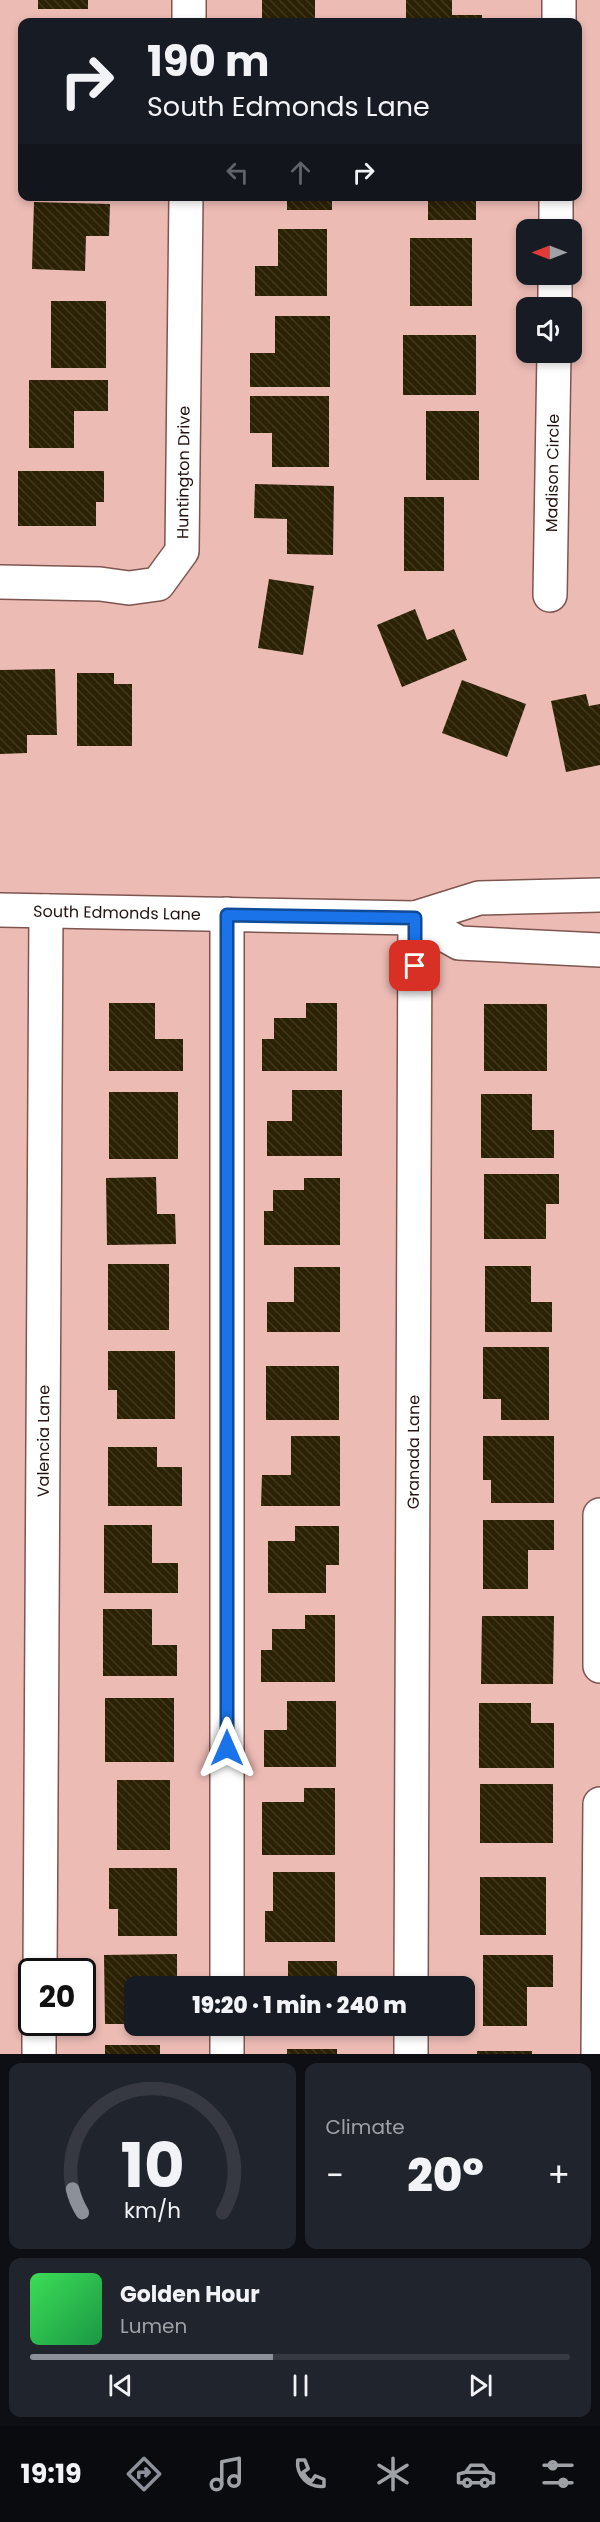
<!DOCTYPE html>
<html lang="en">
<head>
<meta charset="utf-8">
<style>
  :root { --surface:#171b24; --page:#20242c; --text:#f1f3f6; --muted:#9ea1a6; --line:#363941; --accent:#8c9099 }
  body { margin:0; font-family:Poppins,sans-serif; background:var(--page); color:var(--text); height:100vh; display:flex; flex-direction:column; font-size:22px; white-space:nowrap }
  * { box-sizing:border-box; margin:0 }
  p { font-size:20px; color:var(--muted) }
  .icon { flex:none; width:33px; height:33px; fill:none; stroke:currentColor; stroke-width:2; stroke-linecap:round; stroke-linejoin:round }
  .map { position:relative; height:2054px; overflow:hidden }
  .side { display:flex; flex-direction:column; gap:9px; padding:9px; background:#0d0f14; flex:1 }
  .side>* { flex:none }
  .banner { position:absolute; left:18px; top:18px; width:564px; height:183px; border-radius:12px; box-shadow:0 3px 9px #0003; background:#171b24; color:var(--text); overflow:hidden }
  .needle { width:39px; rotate:270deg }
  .buttons { position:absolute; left:516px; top:219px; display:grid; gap:12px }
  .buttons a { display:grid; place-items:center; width:66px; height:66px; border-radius:12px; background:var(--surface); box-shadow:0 3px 9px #0003; font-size:30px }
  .speed { position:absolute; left:18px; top:1958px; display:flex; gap:12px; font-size:30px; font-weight:700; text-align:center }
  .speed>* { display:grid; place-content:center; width:78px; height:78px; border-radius:50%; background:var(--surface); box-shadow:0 3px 9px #0003; line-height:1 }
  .speed .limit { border:3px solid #111; border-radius:9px; background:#fff; color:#111 }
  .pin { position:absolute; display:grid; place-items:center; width:51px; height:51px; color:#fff; margin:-26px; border-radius:12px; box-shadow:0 3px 9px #0006 }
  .me { position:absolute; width:66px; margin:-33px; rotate:0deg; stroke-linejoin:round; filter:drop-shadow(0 0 4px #0008) }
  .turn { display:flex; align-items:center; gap:21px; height:126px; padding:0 30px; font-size:27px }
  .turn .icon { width:78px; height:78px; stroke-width:2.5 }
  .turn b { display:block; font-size:42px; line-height:51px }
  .lanes { display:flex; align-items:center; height:57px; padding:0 30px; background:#0003; justify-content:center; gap:30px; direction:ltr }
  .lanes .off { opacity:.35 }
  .big { font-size:45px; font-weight:800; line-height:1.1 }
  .side .card { flex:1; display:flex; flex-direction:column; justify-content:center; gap:9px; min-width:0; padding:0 21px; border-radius:12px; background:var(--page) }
  .side .dial { align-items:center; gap:0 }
  .dial svg { height:156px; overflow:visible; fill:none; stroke:var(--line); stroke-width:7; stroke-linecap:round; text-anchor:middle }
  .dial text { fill:var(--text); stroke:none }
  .song { display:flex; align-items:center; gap:18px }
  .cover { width:72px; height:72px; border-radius:9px; background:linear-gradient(135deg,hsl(130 70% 55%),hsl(140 70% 35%)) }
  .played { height:6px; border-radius:3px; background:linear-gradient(90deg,var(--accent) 45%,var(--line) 45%) }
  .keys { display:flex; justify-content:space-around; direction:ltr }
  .heat { display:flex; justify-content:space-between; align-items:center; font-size:33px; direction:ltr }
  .side .tiles { flex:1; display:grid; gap:9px; grid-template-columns:1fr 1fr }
  .card:last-child { grid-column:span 2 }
  .trip { position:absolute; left:124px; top:1976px; width:351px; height:60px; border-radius:12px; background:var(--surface); box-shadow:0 3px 9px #0003; font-weight:800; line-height:60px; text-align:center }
  .tabs { display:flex; height:96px; justify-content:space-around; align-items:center; background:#090b0e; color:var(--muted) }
  .tabs .icon { width:42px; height:42px }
  .tabs .active { color:var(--accent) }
  .tabs b { font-size:27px; color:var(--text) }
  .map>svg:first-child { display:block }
</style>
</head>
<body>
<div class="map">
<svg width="600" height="2054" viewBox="0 0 600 2054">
  <defs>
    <pattern id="building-back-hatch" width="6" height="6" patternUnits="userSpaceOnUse" patternTransform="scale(1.5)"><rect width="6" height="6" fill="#2b2104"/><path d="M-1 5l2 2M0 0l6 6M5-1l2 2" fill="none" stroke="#41381f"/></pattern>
  </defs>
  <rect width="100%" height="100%" fill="#ecbbb4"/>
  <path fill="url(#building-back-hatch)" d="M38,0H88V9H38Z
    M262,0H315V22H262Z
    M406,0H452V15H482V22H406Z
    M287,196H332V210H287Z
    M428,196H476V220H428Z
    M34,202L110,204L109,236H86L85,271L32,269Z
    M278,229H327V296H255V266H278Z
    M410,238H472V306H410Z
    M51,301H106V368H51Z
    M275,316H330V387H250V353H275Z
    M403,335H476V395H403Z
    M29,380H108V411H74V448H29Z
    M250,396H329V467H272V433H250Z
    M426,411H479V480H426Z
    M18,471H104V502H96V526H18Z
    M255,484L334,486L333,555L287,554V519L254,518Z
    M404,497H444V571H404Z
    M269,579L314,586L303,655L258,648Z
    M415,609L427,640L454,629L467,660L402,687L377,625Z
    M55,669L57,735H27V753L0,754V670Z
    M77,673H114V684H132V746H77Z
    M462,680L526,704L507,757L442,733Z
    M586,694L589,706L600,704V765L566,772L551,701Z
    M109,1003H155V1039H183V1071H109Z
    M306,1003H337V1071H262V1039H274V1018H306Z
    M484,1004H547V1071H484Z
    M292,1090H342V1156H267V1121H292Z
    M109,1092H178V1159H109Z
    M481,1094H532V1130H554V1158H481Z
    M484,1174H559V1204H546V1239H484Z
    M156,1177L157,1214H175L176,1244L107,1245L106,1178Z
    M304,1178H340V1245H264V1211H273V1190H304Z
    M108,1264H169V1330H108Z
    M485,1266H531V1302H552V1332H485Z
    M294,1267H340V1332H267V1302H294Z
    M483,1347H549V1420H501V1399H483Z
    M108,1351H175V1419H117V1390H108Z
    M266,1366H339V1420H266Z
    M291,1436H340V1506H261L262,1475H291Z
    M483,1436H554V1503H491V1480H483Z
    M108,1447H157V1467H182V1506H108Z
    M483,1520H554V1550H528V1589H483Z
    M104,1525H152V1563H178V1593H104Z
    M295,1526H339V1565H326V1593H268V1541H295Z
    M103,1609H152V1645H177V1676H103Z
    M305,1615H335V1682H261V1650H272V1629H305Z
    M482,1616H554L553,1684H481Z
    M105,1698H174V1762H105Z
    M287,1701H336V1767H264V1730H287Z
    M479,1703H531V1723H554V1768H479Z
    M117,1780H170V1850H117Z
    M480,1784H553V1843H480Z
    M304,1788H335V1855H262V1802H304Z
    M109,1868H177V1936H118V1909H109Z
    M273,1872H335V1942H265V1911H273Z
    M480,1877H546V1935H480Z
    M177,1954V1986H135V2024H105L104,1955Z
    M483,1955H553V1987H527V2026H483Z
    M288,1961H337V1986H288Z
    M261,2025H337V2028H261Z
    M105,2045H160V2054H105Z
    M287,2049H337V2054H287Z
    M477,2051H532V2054H477Z"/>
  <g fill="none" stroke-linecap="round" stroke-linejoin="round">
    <g stroke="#7f554f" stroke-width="36">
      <g id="minor">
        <path d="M189,22V0"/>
        <path d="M559,22V0"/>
        <path d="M556,230V196"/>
        <path d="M555,308V274"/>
        <path id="s1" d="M0,582L100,584L129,588L158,584L182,551L186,196"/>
        <path id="s2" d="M550,595L554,352"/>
        <path id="s3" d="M0,910L415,918L479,898L600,895"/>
        <path d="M415,918L459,943L600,950"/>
        <path d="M600,1515V1666"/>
        <path id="s4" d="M40,1971L46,911"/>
        <path d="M227,1986V914"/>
        <path id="s5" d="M411,1986L415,918"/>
        <path d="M39,2054V2022"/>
        <path d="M227,2054V2025"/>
        <path d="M411,2054V2025"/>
        <path d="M598,2054L600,1804"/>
      </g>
    </g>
    <use href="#minor" stroke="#fff" stroke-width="33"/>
  </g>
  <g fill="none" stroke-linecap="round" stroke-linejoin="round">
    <g stroke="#114b97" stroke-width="15">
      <path id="route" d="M227,1748V915L415,918V966"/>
    </g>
    <use href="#route" stroke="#1a73e8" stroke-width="10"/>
  </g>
  <g text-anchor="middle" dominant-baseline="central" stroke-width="6" stroke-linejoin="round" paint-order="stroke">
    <g font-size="16" fill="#241311" stroke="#fac8c1">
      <text stroke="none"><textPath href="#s1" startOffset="278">Huntington Drive</textPath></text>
      <text stroke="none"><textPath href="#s2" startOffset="122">Madison Circle</textPath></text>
      <text stroke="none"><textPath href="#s3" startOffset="117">South Edmonds Lane</textPath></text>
      <text stroke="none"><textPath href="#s4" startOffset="530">Valencia Lane</textPath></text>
      <text stroke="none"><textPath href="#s5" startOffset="534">Granada Lane</textPath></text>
    </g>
  </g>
</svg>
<div class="buttons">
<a><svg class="needle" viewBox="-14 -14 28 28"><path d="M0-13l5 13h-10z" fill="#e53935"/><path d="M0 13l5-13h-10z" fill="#9ea1a6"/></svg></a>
<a><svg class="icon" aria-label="sound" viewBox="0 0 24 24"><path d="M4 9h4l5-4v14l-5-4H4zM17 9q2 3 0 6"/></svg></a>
</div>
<div class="speed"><div class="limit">20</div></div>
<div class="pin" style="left:415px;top:966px;background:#d93025"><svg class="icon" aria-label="arrive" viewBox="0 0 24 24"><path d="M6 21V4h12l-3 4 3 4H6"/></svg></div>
<svg class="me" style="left:227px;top:1748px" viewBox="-20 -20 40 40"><path d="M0-17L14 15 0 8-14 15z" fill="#1a73e8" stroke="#fff" stroke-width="4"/></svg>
<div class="trip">19:20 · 1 min · 240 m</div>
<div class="banner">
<div class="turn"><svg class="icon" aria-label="right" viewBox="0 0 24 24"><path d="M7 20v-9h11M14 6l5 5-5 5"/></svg><div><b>190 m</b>South Edmonds Lane</div></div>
<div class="lanes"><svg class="icon off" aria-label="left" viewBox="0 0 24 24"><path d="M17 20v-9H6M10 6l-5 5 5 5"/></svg><svg class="icon off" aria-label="ahead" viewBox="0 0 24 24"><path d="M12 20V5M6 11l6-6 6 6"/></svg><svg class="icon" aria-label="right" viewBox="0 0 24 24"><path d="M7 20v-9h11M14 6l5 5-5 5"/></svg></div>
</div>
</div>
<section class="side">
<div class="tiles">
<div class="card dial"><svg viewBox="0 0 100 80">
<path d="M14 69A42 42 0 1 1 86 69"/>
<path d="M14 69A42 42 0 0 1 9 57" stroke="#8c9099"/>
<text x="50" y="56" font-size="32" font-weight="700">10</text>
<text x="50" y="72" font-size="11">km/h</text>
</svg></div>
<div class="card"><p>Climate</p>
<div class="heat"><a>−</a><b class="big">20°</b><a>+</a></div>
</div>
<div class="card">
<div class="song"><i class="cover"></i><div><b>Golden Hour</b><p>Lumen</p></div></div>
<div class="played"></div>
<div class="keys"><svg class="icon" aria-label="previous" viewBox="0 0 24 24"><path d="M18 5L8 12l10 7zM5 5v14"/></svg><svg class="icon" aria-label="pause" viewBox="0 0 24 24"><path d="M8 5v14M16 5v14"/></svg><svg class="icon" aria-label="next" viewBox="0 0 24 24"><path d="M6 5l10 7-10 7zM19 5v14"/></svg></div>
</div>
</div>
</section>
<nav class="tabs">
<b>19:19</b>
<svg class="icon active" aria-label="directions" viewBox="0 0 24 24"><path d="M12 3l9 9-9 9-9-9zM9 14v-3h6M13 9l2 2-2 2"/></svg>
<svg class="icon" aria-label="music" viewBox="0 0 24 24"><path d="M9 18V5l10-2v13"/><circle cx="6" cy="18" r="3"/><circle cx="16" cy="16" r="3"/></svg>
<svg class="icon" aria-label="phone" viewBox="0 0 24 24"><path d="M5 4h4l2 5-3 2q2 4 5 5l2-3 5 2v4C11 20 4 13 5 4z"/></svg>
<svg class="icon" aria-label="climate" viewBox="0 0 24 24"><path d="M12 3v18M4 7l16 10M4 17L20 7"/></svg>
<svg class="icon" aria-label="car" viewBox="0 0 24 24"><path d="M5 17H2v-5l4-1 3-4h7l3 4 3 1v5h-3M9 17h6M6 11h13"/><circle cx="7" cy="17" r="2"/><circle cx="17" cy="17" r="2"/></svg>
<svg class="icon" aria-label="filters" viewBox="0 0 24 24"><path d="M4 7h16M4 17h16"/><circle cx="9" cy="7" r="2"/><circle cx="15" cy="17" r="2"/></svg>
</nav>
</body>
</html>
